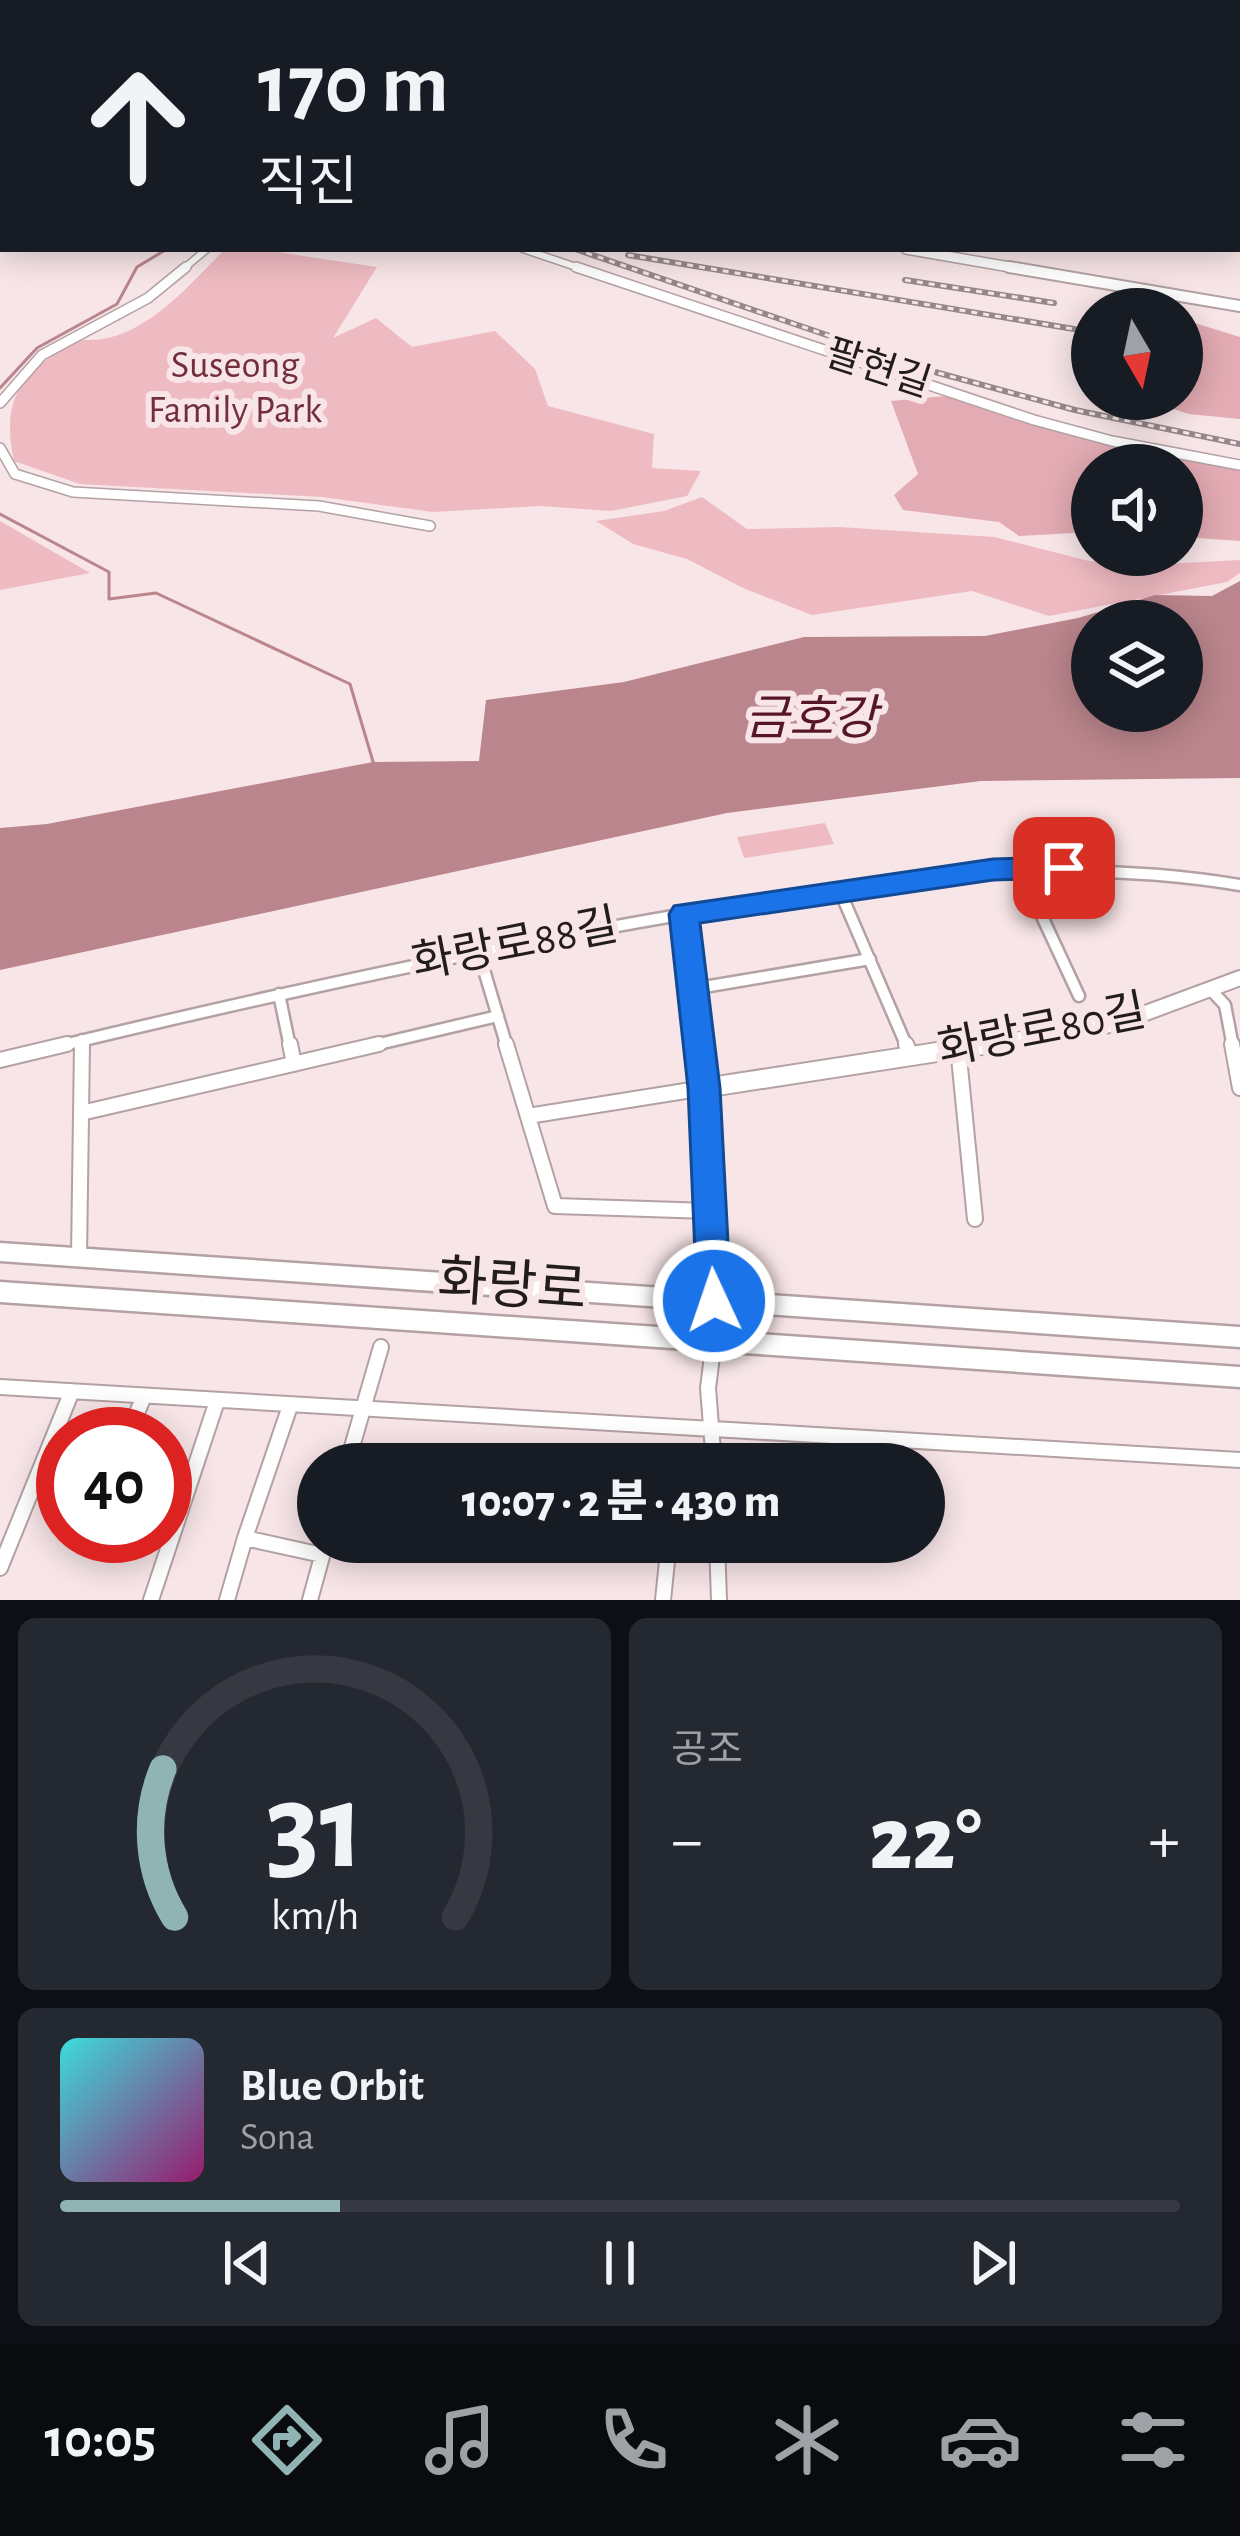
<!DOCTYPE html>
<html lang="ko">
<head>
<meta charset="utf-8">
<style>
  :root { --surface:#171b24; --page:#242831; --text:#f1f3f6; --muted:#9ea1a6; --line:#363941; --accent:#90b4b3 }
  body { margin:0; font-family:"Alegreya Sans","Noto Sans KR",sans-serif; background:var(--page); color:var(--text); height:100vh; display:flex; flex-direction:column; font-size:45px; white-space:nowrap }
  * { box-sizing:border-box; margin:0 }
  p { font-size:39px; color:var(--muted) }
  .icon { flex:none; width:66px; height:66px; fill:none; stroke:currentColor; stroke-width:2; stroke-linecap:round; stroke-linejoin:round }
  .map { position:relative; height:1600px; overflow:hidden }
  .details { display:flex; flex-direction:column; gap:18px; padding:18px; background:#0d0f14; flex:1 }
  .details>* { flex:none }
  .banner { position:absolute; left:0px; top:0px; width:1242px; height:252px; box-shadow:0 6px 30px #0003; background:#171b24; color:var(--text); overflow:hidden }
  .needle { width:78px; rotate:171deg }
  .buttons { position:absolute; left:1071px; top:288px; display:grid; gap:24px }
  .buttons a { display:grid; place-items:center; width:132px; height:132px; border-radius:50%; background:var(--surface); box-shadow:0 6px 30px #0003; font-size:60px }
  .speed { position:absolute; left:36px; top:1407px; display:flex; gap:24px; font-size:60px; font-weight:700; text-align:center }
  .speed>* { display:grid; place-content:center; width:156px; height:156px; border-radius:50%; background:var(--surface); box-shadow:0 6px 30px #0003; line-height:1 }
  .speed .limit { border:18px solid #d22; background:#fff; color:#111 }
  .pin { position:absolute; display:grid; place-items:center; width:102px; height:102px; color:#fff; margin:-51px; border-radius:24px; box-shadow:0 6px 18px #0006 }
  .me { position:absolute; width:132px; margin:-66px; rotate:357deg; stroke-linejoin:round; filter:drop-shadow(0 0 9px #0008) }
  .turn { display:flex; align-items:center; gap:42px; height:252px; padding:0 60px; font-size:54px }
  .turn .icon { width:156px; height:156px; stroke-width:2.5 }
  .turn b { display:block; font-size:84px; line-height:102px }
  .big { font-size:90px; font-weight:800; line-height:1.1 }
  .details .widget { flex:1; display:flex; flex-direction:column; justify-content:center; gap:18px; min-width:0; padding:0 42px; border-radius:18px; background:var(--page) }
  .details .dial { align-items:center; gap:0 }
  .dial svg { height:312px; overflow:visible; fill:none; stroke:var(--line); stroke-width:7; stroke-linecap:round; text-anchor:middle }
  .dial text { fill:var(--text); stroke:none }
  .song { display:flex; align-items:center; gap:36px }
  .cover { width:144px; height:144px; border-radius:18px; background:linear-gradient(135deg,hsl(180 70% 55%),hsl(320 70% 35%)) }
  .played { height:12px; border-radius:6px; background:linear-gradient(90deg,var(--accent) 25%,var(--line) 25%) }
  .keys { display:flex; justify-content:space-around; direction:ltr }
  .heat { display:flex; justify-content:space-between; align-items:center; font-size:66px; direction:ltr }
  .details .tiles { flex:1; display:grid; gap:18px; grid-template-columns:1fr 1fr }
  .widget:last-child { grid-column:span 2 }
  .trip { position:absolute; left:297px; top:1443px; width:648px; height:120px; border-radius:60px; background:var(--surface); box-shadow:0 6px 30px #0003; font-weight:800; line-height:120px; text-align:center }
  .tabs { display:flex; height:192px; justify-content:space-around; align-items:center; background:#090b0e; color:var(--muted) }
  .tabs .icon { width:84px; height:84px }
  .tabs .active { color:var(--accent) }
  .tabs b { font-size:54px; color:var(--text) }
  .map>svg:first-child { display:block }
</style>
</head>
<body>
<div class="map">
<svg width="1240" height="1600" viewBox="0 0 1240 1600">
  <rect width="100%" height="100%" fill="#f8e5e7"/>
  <path fill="#efbbc2" d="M225,249H257L377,267L333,338L376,318L412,347L495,331L535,369L548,406L654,434L652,468L701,471L687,496L611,511L540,506L433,512L322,497L80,484L14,461C0,395 23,374 76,339C137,349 186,288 225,249Z
    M702,497L747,529L839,527L994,537L1089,561L1144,565L1240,560V573L1227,582L1049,616L972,591L812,615L743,588L687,559L633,544L596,521L664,511Z
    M0,521L90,573L0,590Z
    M825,823L834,844L744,858L737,837Z"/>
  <path fill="#e3abb3" d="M223,0H1240V167L1239,3H215Z
    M1182,319L1240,337V419L1189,414L1141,399H1182V358L1197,345L1182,331Z
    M946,396L1076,435L1240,469V541L1182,537V465H1092V532L1019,536L999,522L903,510L894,495L918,474L891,401Z"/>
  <path fill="#ba858c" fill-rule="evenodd" d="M1240,581V778L981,781L727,813L0,970V828L47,824L373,762L479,761L486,700L624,682L804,637L985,636L1078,618L1155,595L1212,596ZM1092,621H1182V711H1092Z"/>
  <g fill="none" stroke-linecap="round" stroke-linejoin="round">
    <path stroke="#ba858c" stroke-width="3" d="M0,388L37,348L117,304L137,267L167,249
      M0,514L109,572V599L156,593L350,684L374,765"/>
    <g stroke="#b3a1a3" stroke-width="9">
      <path id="street-far3" d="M0,68L3,77
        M523,249L585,270
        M182,270L207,249"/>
    </g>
    <g stroke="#b3a1a3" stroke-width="12">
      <path id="street-far2" d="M576,267L1034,420L1112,441L1240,465
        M0,403L42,355L148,298L186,267
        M0,448L15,474L73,492L319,506L430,526"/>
    </g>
    <g stroke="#b3a1a3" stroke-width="15">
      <path id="street-far1" d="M1020,869L1079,996
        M839,889L907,1047
        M684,914L699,1047
        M478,950L507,1047
        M692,989L870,959
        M1211,990L1225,1005L1233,1047
        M279,994L290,1047
        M55,1047C262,997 470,951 679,915C867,883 1050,853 1240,885
        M82,1047V1040
        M366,1047L498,1016"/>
    </g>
    <g stroke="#b3a1a3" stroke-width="18">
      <path id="street" d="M290,1044L294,1064
        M506,1044L555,1206L709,1211
        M906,1044L911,1056
        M1232,1044L1240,1088
        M958,1047L975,1219
        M0,1060L67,1044
        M81,1113L379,1044
        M528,1116L704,1088L699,1044
        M79,1257L82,1044
        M714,1341L708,1388L714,1464
        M0,1387L1240,1460
        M290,1406L245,1538L322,1555
        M128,1434L144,1396
        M347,1464L381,1347
        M717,1542L719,1600
        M0,1568L72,1391
        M151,1600L217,1401
        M227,1600L245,1538
        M310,1600L326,1542
        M663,1600L669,1542"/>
    </g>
    <g stroke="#b3a1a3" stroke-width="12">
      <path id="secondary-far3" d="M906,249L1027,270"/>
    </g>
    <g stroke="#b3a1a3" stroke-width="14">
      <path id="secondary-far2" d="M1009,267L1240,306"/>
    </g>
    <g stroke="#b3a1a3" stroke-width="18">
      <path id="secondary-far1" d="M970,1047L1116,1024L1240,978"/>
    </g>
    <g stroke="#b3a1a3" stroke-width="22">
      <path id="secondary" d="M714,1341L704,1088L989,1044"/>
    </g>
    <g stroke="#b3a1a3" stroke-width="5">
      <path id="primary" d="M0,1243L1240,1327V1347L0,1261Z
        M0,1282L1240,1367V1387L0,1302Z"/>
    </g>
    <use href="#street-far3" stroke="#fff" stroke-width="6"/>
    <use href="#street-far2" stroke="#fff" stroke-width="9"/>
    <use href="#street-far1" stroke="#fff" stroke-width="10"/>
    <use href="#street" stroke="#fff" stroke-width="14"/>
    <use href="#secondary-far3" stroke="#fff" stroke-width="9"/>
    <use href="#secondary-far2" stroke="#fff" stroke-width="10"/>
    <use href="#secondary-far1" stroke="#fff" stroke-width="14"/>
    <use href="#secondary" stroke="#fff" stroke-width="18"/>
    <use href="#primary" fill="#fff" fill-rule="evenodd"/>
    <g stroke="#958889" stroke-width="6">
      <path id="rail" d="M575,249L935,372L1075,410L1240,444
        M628,255L1092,332
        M905,280L1054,303"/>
    </g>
    <use href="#rail" stroke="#f8e5e7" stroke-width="3" stroke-dasharray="6" stroke-linecap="butt"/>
  </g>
  <path fill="#1a73e8" stroke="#114b97" stroke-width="3" d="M1064,857L1078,868L1064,878L993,880L700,923L720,1088L731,1301L726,1312L714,1317L702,1312L697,1301L688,1088L669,914L674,906L993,859Z"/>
  <g text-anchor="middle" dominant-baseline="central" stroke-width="12" stroke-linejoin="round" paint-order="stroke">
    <g font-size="39" fill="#722e3c" stroke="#f8e5e7">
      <text x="235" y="365">Suseong<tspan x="235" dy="45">Family Park</tspan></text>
    </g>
    <g font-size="39" fill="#231c1d" stroke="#f8e5e7">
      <text transform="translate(878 369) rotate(18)">팔현길</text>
    </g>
    <g font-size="45" fill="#231c1d" stroke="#f8e5e7">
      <text transform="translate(515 945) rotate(-11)">화랑로88길</text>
      <text transform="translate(1042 1031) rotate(-11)">화랑로80길</text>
    </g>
    <g font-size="48" font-style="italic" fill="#571626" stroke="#f8e5e7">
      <text x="811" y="720">금호강</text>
    </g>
    <g font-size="54" fill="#231c1d" stroke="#f8e5e7">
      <text transform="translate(512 1287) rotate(4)">화랑로</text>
    </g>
  </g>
</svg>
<div class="buttons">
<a><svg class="needle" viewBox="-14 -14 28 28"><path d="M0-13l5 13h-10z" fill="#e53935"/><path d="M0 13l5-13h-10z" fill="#9ea1a6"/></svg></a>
<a><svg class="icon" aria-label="sound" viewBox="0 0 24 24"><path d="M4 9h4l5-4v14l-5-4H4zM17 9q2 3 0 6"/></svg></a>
<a><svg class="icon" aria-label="layers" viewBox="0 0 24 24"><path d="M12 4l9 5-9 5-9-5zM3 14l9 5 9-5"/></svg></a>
</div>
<div class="speed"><div class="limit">40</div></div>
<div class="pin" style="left:1064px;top:868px;background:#d93025"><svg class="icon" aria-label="arrive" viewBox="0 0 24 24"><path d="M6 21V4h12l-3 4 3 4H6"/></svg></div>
<svg class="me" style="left:714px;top:1301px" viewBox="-20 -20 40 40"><circle r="17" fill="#1a73e8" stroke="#fff" stroke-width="3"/><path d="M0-11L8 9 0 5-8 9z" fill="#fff"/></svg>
<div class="trip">10:07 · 2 분 · 430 m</div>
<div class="banner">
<div class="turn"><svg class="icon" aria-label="ahead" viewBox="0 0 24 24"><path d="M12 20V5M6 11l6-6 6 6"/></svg><div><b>170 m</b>직진</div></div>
</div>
</div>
<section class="details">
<div class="tiles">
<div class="widget dial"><svg viewBox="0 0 100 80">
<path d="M14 69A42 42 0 1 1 86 69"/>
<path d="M14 69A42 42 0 0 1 11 31" stroke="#90b4b3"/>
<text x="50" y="56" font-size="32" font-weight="700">31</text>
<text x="50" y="72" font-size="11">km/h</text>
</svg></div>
<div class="widget"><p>공조</p>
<div class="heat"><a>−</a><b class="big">22°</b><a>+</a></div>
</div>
<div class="widget">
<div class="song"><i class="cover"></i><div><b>Blue Orbit</b><p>Sona</p></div></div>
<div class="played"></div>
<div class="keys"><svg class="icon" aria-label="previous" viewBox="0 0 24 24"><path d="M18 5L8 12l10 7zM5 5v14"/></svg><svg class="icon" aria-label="pause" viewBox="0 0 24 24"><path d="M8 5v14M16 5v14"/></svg><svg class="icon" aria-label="next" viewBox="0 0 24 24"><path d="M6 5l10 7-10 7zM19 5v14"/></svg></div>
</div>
</div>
</section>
<nav class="tabs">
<b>10:05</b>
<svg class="icon active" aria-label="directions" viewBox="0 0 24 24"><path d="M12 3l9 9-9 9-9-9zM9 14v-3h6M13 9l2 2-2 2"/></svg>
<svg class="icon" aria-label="music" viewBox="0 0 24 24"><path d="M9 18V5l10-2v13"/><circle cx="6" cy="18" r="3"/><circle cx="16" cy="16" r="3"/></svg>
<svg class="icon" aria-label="phone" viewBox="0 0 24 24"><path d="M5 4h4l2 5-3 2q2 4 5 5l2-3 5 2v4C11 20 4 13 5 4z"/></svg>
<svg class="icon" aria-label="climate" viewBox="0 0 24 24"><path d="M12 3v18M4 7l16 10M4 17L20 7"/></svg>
<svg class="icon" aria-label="car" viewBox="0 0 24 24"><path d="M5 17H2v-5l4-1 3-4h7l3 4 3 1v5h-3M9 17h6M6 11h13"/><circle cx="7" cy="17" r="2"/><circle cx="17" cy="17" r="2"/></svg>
<svg class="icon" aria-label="filters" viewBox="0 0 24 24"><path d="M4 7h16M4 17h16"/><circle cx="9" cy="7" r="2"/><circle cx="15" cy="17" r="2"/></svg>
</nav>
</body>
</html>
